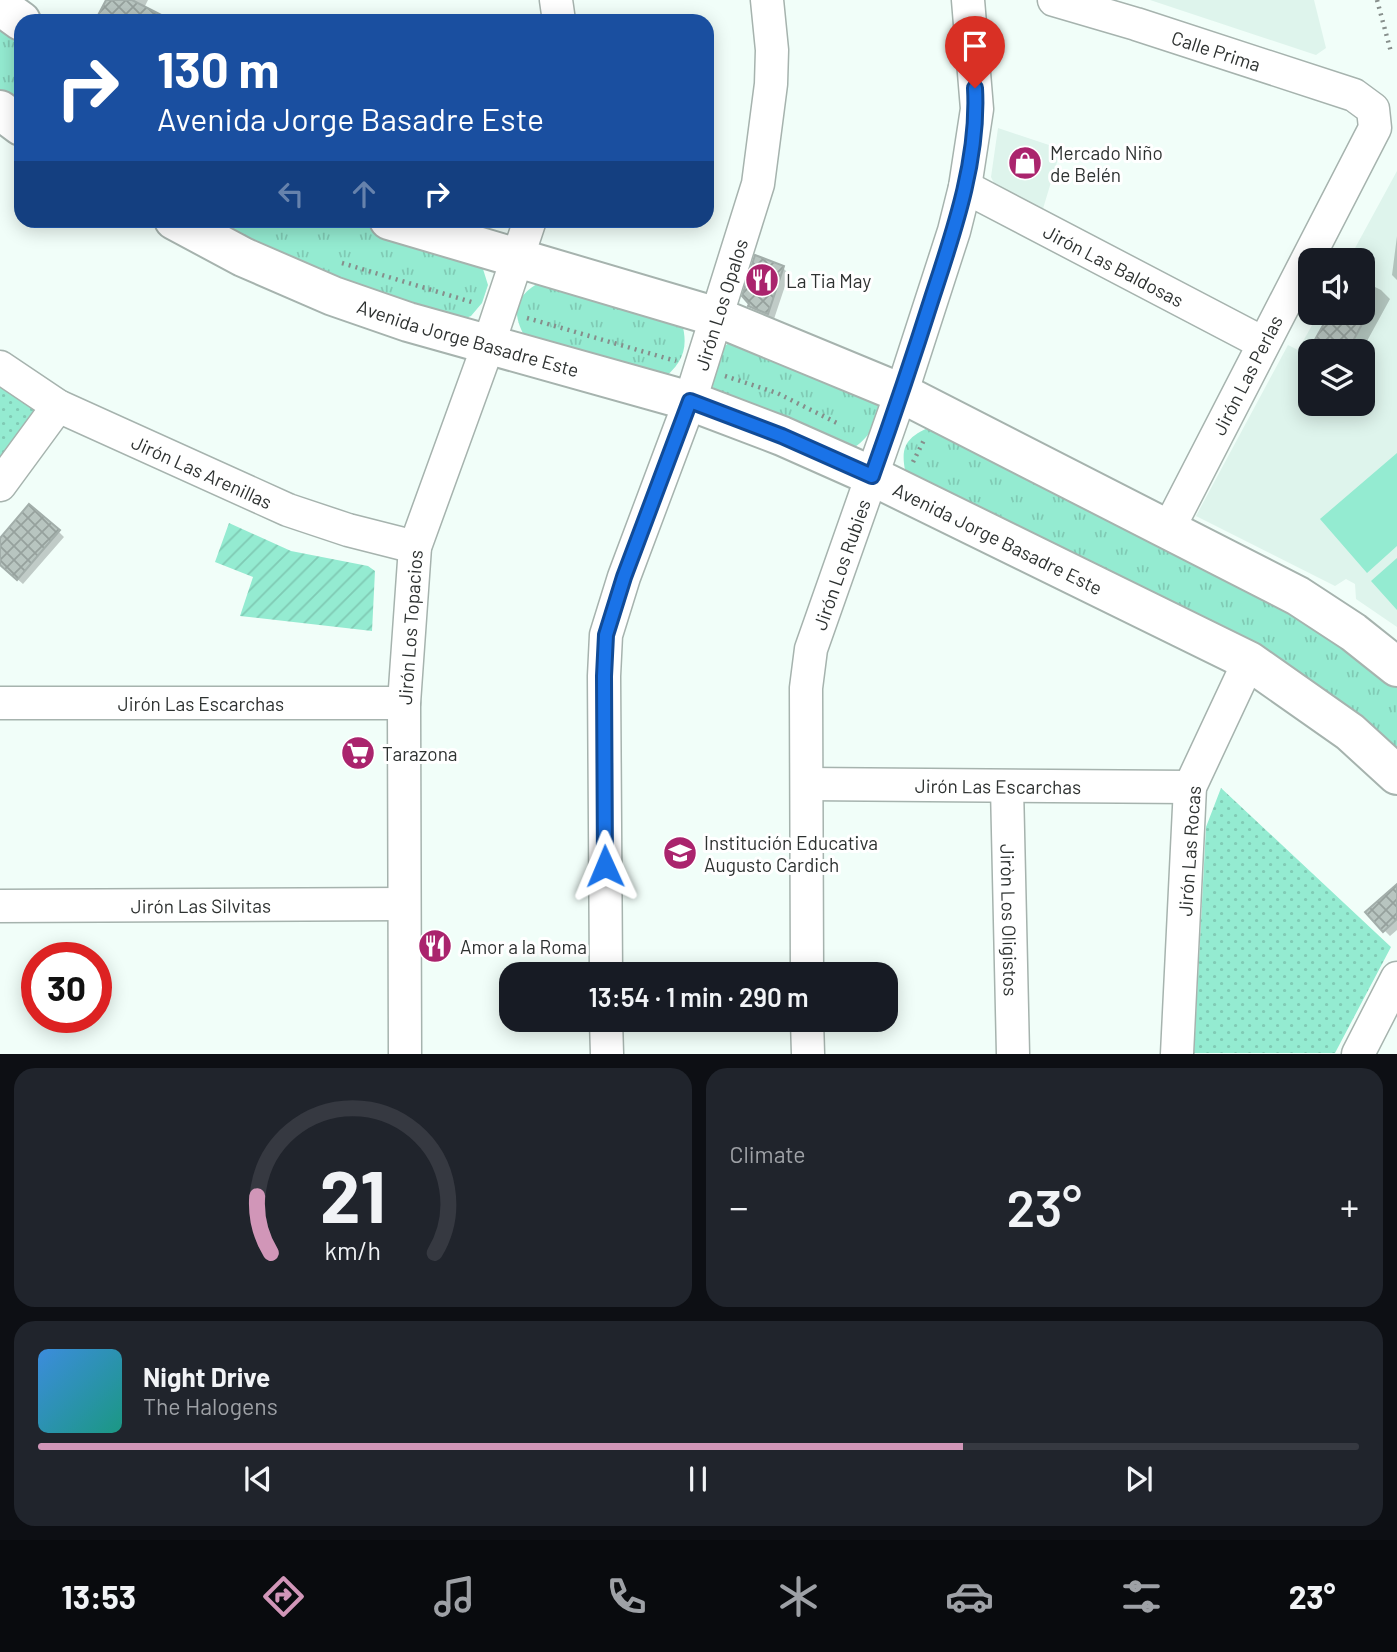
<!DOCTYPE html>
<html lang="en">
<head>
<meta charset="utf-8">
<style>
  :root { --surface:#171b24; --page:#20242c; --text:#f1f3f6; --muted:#9ea1a6; --line:#363941; --accent:#d196b8 }
  body { margin:0; font-family:Barlow,sans-serif; background:var(--page); color:var(--text); height:100vh; display:flex; flex-direction:column; font-size:26px; white-space:nowrap }
  * { box-sizing:border-box; margin:0 }
  p { font-size:23px; color:var(--muted) }
  .icon { flex:none; width:38px; height:38px; fill:none; stroke:currentColor; stroke-width:2; stroke-linecap:round; stroke-linejoin:round }
  .map { position:relative; height:1054px; overflow:hidden }
  .sheet { display:flex; flex-direction:column; gap:14px; padding:14px; background:#0d0f14; flex:1 }
  .sheet>* { flex:none }
  .guide { position:absolute; left:14px; top:14px; width:700px; height:214px; border-radius:21px; box-shadow:0 4px 18px #0003; background:#1a4fa0; color:#fff; overflow:hidden }
  .controls { position:absolute; left:1298px; top:248px; display:grid; gap:14px }
  .controls a { display:grid; place-items:center; width:77px; height:77px; border-radius:14px; background:var(--surface); box-shadow:0 4px 18px #0003; font-size:35px }
  .speed { position:absolute; left:21px; top:942px; display:flex; gap:14px; font-size:35px; font-weight:700; text-align:center }
  .speed>* { display:grid; place-content:center; width:91px; height:91px; border-radius:50%; background:var(--surface); box-shadow:0 4px 18px #0003; line-height:1 }
  .speed .limit { border:10px solid #d22; background:#fff; color:#111 }
  .pin { position:absolute; display:grid; place-items:center; width:60px; height:60px; color:#fff; margin:-72px -30px; border-radius:50% 50% 50% 0; rotate:-45deg; box-shadow:0 0 7px #0007 }
  .pin .icon { rotate:45deg }
  .me { position:absolute; width:77px; margin:-38px; rotate:359deg; stroke-linejoin:round; filter:drop-shadow(0 0 5px #0008) }
  .turn { display:flex; align-items:center; gap:24px; height:147px; padding:0 28px; font-size:32px }
  .turn .icon { width:91px; height:91px; stroke-width:2.5 }
  .turn b { display:block; font-size:49px; line-height:60px }
  .lanes { display:flex; align-items:center; height:66px; padding:0 28px; background:#0003; justify-content:center; gap:35px; direction:ltr }
  .lanes .off { opacity:.35 }
  .big { font-size:52px; font-weight:600; line-height:1.1 }
  .sheet .tile { flex:1; display:flex; flex-direction:column; justify-content:center; gap:10px; min-width:0; padding:0 24px; border-radius:21px; background:var(--page) }
  .sheet .dial { align-items:center; gap:0 }
  .dial svg { height:182px; overflow:visible; fill:none; stroke:var(--line); stroke-width:7; stroke-linecap:round; text-anchor:middle }
  .dial text { fill:var(--text); stroke:none }
  .song { display:flex; align-items:center; gap:21px }
  .cover { width:84px; height:84px; border-radius:10px; background:linear-gradient(135deg,hsl(210 70% 55%),hsl(170 70% 35%)) }
  .played { height:7px; border-radius:4px; background:linear-gradient(90deg,var(--accent) 70%,var(--line) 70%) }
  .keys { display:flex; justify-content:space-around; direction:ltr }
  .heat { display:flex; justify-content:space-between; align-items:center; font-size:38px; direction:ltr }
  .sheet .tiles { flex:1; display:grid; gap:14px; grid-template-columns:1fr 1fr }
  .tile:last-child { grid-column:span 2 }
  .trip { position:absolute; left:499px; top:962px; width:399px; height:70px; border-radius:21px; background:var(--surface); box-shadow:0 4px 18px #0003; font-weight:600; line-height:70px; text-align:center }
  .tabs { display:flex; height:112px; justify-content:space-around; align-items:center; background:#090b0e; color:var(--muted) }
  .tabs .icon { width:49px; height:49px }
  .tabs .on { color:var(--accent) }
  .tabs b { font-size:32px; color:var(--text) }
  .map>svg:first-child { display:block }
</style>
</head>
<body>
<div class="map">
<svg width="1397" height="1054" viewBox="0 0 1397 1054">
  <defs>
    <pattern id="grass-tufts" width="24" height="20" patternUnits="userSpaceOnUse" patternTransform="scale(1.75)"><rect width="24" height="20" fill="#94ebd1"/><path d="M3 7l-1-3M5 7V3M7 7l1-3M15 17l-1-3M17 17v-4M19 17l1-3" fill="none" stroke="#80cab4"/></pattern>
    <pattern id="park-dots" width="8" height="8" patternUnits="userSpaceOnUse" patternTransform="scale(1.75)"><rect width="8" height="8" fill="#94ebd1"/><path d="M2 2h.1M6 6h.1" fill="none" stroke="#80cab4" stroke-width="1.8" stroke-linecap="round"/></pattern>
    <pattern id="garden-furrows" width="10" height="10" patternUnits="userSpaceOnUse" patternTransform="scale(1.75)"><rect width="10" height="10" fill="#94ebd1"/><path d="M-1 1l2-2M0 10L10 0M9 11l2-2" fill="none" stroke="#80cab4"/></pattern>
    <pattern id="building-cross-hatch" width="8" height="8" patternUnits="userSpaceOnUse" patternTransform="scale(1.75)"><rect width="8" height="8" fill="#b8c5c0"/><path d="M0 0l8 8M0 8l8-8" fill="none" stroke="#96a19d"/></pattern>
  </defs>
  <rect width="100%" height="100%" fill="#f1fef9"/>
  <path fill="#def4ec" fill-rule="evenodd" d="M1150,0H1314L1326,48L1316,55Z
    M998,128L1061,149L1042,212L996,187L991,177Z
    M1397,171V627L1356,599L1355,584L1346,579L1335,586L1196,516L1288,345L1298,350L1319,313H1363V261H1348ZM1311,352H1363V404H1311Z"/>
  <path fill="url(#grass-tufts)" d="M0,17L21,33V114L0,99Z
    M196,221H359L474,260L483,269L488,285L482,303L471,316L454,323L412,311Z
    M544,280L682,323C689,350 682,363 661,381L528,342C510,313 513,296 544,280Z
    M738,337L873,391L881,413C872,431 865,442 847,452L718,401L712,384L723,347Z
    M941,423L1264,589L1397,682V762L909,485C897,446 904,436 941,423Z"/>
  <path fill="url(#park-dots)" d="M0,384L41,411L0,467Z
    M1221,788L1391,947L1335,1053H1194L1206,827Z"/>
  <path fill="url(#garden-furrows)" d="M229,523L291,551L368,566L375,571L372,631L240,616L253,577L215,562Z"/>
  <path fill="#94ebd1" d="M1397,453V546L1367,573L1320,519Z
    M1397,558V610L1371,581Z"/>
  <path fill="#0003" d="M108,0H148L144,8L166,21H97Z
    M1397,236V280L1392,275Z
    M783,268L789,274L774,319L756,312L750,306Z
    M1363,281L1381,290L1390,299L1361,352H1311L1363,313Z
    M58,531L64,537L23,584L0,564V541Z
    M1397,887V930L1390,936L1384,930Z"/>
  <path fill="url(#building-cross-hatch)" stroke="#a2aeaa" stroke-width="2" d="M106,0H132L173,21H95Z
    M755,255L784,266L768,314L748,306L749,304L742,296Z
    M1330,313H1368L1347,352H1308Z
    M29,504L60,530L17,580L0,565V538Z
    M1397,884V919L1383,932L1365,912Z"/>
  <g fill="none" stroke-linecap="round" stroke-linejoin="round">
    <g stroke="#a6b3ae" stroke-width="35">
      <g id="minor">
        <path d="M556,0L559,21"/>
        <path id="s1" d="M1054,0L1136,24L1354,95L1373,109L1375,128L1169,528"/>
        <path id="s2" d="M965,187L1263,343"/>
        <path id="s3" d="M0,367L58,406L288,510L348,530L415,547"/>
        <path d="M0,485L58,406"/>
        <path id="s4" d="M0,703H404"/>
        <path id="s5" d="M807,784L1190,787"/>
        <path id="s6" d="M1007,787L1013,1054"/>
        <path id="s7" d="M0,906L404,904"/>
        <path id="s8" d="M606,975L604,676L606,635L624,577L690,401L758,184L771,84L772,50L767,0"/>
        <path id="s9" d="M807,975L806,688L811,649L907,376L954,231L965,187L977,109L968,0"/>
        <path d="M606,1020L607,1054"/>
        <path d="M807,1020L808,1054"/>
        <path id="s10" d="M405,1054L404,703L415,547L489,343L530,220"/>
        <path d="M1177,1054L1190,787L1249,661"/>
        <path d="M1358,1054L1397,978"/>
      </g>
    </g>
    <g stroke="#a6b3ae" stroke-width="42">
      <g id="major">
        <path d="M0,6L21,21"/>
        <path d="M0,110L21,126"/>
        <path id="s11" d="M174,220L243,257L333,296L408,322L690,401L782,436L872,476L1249,661L1350,732L1397,775"/>
        <path d="M389,220L717,317L901,393L1298,596L1353,632L1397,667"/>
      </g>
    </g>
    <path stroke="#868e8b" stroke-width="4.5" stroke-dasharray="2 5" stroke-linecap="butt" d="M1377,0L1391,52
      M342,263L475,303
      M527,318L676,361
      M725,376L777,393L839,424
      M913,462L925,438"/>
    <use href="#minor" stroke="#fff" stroke-width="32"/>
    <use href="#major" stroke="#fff" stroke-width="38"/>
  </g>
  <g fill="none" stroke-linecap="round" stroke-linejoin="round">
    <g stroke="#114b97" stroke-width="18">
      <path id="route" d="M605,866L604,676L606,635L624,577L690,401L782,436L872,476C893,417 913,358 932,298C954,231 979,159 975,88"/>
    </g>
    <use href="#route" stroke="#1a73e8" stroke-width="12"/>
  </g>
  <defs>
    <g id="shop-disc" transform="scale(1.75)"><circle r="9.5" fill="#aa246d" stroke="#fff"/><path d="M-5-2.5h2.3a2.7 3.5 0 0 1 5.4 0H5L5.5 6h-11ZM-1.5-2.5h3a1.5 2.3 0 0 0-3 0Z" fill="#fff"/></g>
    <g id="restaurant-disc" transform="scale(1.75)"><circle r="9.5" fill="#aa246d" stroke="#fff"/><path d="M-5-6h1v4h1v-4h1v4h1v-4h1v5L-1.5 .5V6h-2V.5L-5-1ZM5-6V6H3V1.5H1.5Q1.5-4 5-6Z" fill="#fff"/></g>
    <g id="supermarket-disc" transform="scale(1.75)"><circle r="9.5" fill="#aa246d" stroke="#fff"/><path d="M-6-5.5h2.5l.6 2H6L4.5 2H-2.5L-4.4-4H-6ZM-1.5 3.2a1.3 1.3 0 1 0 .1 0ZM3 3.2a1.3 1.3 0 1 0 .1 0Z" fill="#fff"/></g>
    <g id="school-disc" transform="scale(1.75)"><circle r="9.5" fill="#aa246d" stroke="#fff"/><path d="M0-5L7-2L0 1L-7-2ZM-4 1L0 2.5L4 1V4Q0 6-4 4Z" fill="#fff"/></g>
  </defs>
  <g fill-rule="evenodd">
    <use href="#shop-disc" x="1025" y="163"/>
    <use href="#restaurant-disc" x="762" y="280"/>
    <use href="#supermarket-disc" x="358" y="753"/>
    <use href="#school-disc" x="680" y="853"/>
    <use href="#restaurant-disc" x="435" y="946"/>
  </g>
  <g text-anchor="middle" dominant-baseline="central" stroke-width="6" stroke-linejoin="round" paint-order="stroke">
    <g font-size="19" fill="#2e3231" stroke="#fff">
      <text stroke="none"><textPath href="#s1" startOffset="170">Calle Prima</textPath></text>
      <text stroke="none"><textPath href="#s2" startOffset="168">Jirón Las Baldosas</textPath></text>
      <text stroke="none"><textPath href="#s8" startOffset="690">Jirón Los Opalos</textPath></text>
      <text stroke="none"><textPath href="#s11" startOffset="318">Avenida Jorge Basadre Este</textPath></text>
      <text transform="translate(1247 375) rotate(-63)">Jirón Las Perlas</text>
      <text stroke="none"><textPath href="#s3" startOffset="228">Jirón Las Arenillas</textPath></text>
      <text stroke="none"><textPath href="#s11" startOffset="886">Avenida Jorge Basadre Este</textPath></text>
      <text stroke="none"><textPath href="#s9" startOffset="416">Jirón Los Rubies</textPath></text>
      <text stroke="none"><textPath href="#s10" startOffset="427">Jirón Los Topacios</textPath></text>
      <text stroke="none"><textPath href="#s4" startOffset="201">Jirón Las Escarchas</textPath></text>
      <text stroke="none"><textPath href="#s5" startOffset="191">Jirón Las Escarchas</textPath></text>
      <text transform="translate(1189 851) rotate(-86)">Jirón Las Rocas</text>
      <text stroke="none"><textPath href="#s7" startOffset="201">Jirón Las Silvitas</textPath></text>
      <text stroke="none"><textPath href="#s6" startOffset="133">Jiròn Los Oligistos</textPath></text>
    </g>
    <g font-size="19" fill="#2e3231" stroke="#fff" text-anchor="start">
      <text x="1050" y="152">Mercado Niño<tspan x="1050" dy="22">de Belén</tspan></text>
      <text x="786" y="280">La Tia May</text>
      <text x="382" y="753">Tarazona</text>
      <text x="704" y="842">Institución Educativa<tspan x="704" dy="22">Augusto Cardich</tspan></text>
      <text x="460" y="946">Amor a la Roma</text>
    </g>
  </g>
</svg>
<div class="controls">
<a><svg class="icon" aria-label="sound" viewBox="0 0 24 24"><path d="M4 9h4l5-4v14l-5-4H4zM17 9q2 3 0 6"/></svg></a>
<a><svg class="icon" aria-label="layers" viewBox="0 0 24 24"><path d="M12 4l9 5-9 5-9-5zM3 14l9 5 9-5"/></svg></a>
</div>
<div class="speed"><div class="limit">30</div></div>
<div class="pin" style="left:975px;top:88px;background:#d93025"><svg class="icon" aria-label="arrive" viewBox="0 0 24 24"><path d="M6 21V4h12l-3 4 3 4H6"/></svg></div>
<svg class="me" style="left:605px;top:866px" viewBox="-20 -20 40 40"><path d="M0-17L14 15 0 8-14 15z" fill="#1a73e8" stroke="#fff" stroke-width="4"/></svg>
<div class="trip">13:54 · 1 min · 290 m</div>
<div class="guide">
<div class="turn"><svg class="icon" aria-label="right" viewBox="0 0 24 24"><path d="M7 20v-9h11M14 6l5 5-5 5"/></svg><div><b>130 m</b>Avenida Jorge Basadre Este</div></div>
<div class="lanes"><svg class="icon off" aria-label="left" viewBox="0 0 24 24"><path d="M17 20v-9H6M10 6l-5 5 5 5"/></svg><svg class="icon off" aria-label="ahead" viewBox="0 0 24 24"><path d="M12 20V5M6 11l6-6 6 6"/></svg><svg class="icon" aria-label="right" viewBox="0 0 24 24"><path d="M7 20v-9h11M14 6l5 5-5 5"/></svg></div>
</div>
</div>
<section class="sheet">
<div class="tiles">
<div class="tile dial"><svg viewBox="0 0 100 80">
<path d="M14 69A42 42 0 1 1 86 69"/>
<path d="M14 69A42 42 0 0 1 8 44" stroke="#d196b8"/>
<text x="50" y="56" font-size="32" font-weight="700">21</text>
<text x="50" y="72" font-size="11">km/h</text>
</svg></div>
<div class="tile"><p>Climate</p>
<div class="heat"><a>−</a><b class="big">23°</b><a>+</a></div>
</div>
<div class="tile">
<div class="song"><i class="cover"></i><div><b>Night Drive</b><p>The Halogens</p></div></div>
<div class="played"></div>
<div class="keys"><svg class="icon" aria-label="previous" viewBox="0 0 24 24"><path d="M18 5L8 12l10 7zM5 5v14"/></svg><svg class="icon" aria-label="pause" viewBox="0 0 24 24"><path d="M8 5v14M16 5v14"/></svg><svg class="icon" aria-label="next" viewBox="0 0 24 24"><path d="M6 5l10 7-10 7zM19 5v14"/></svg></div>
</div>
</div>
</section>
<nav class="tabs">
<b>13:53</b>
<svg class="icon on" aria-label="directions" viewBox="0 0 24 24"><path d="M12 3l9 9-9 9-9-9zM9 14v-3h6M13 9l2 2-2 2"/></svg>
<svg class="icon" aria-label="music" viewBox="0 0 24 24"><path d="M9 18V5l10-2v13"/><circle cx="6" cy="18" r="3"/><circle cx="16" cy="16" r="3"/></svg>
<svg class="icon" aria-label="phone" viewBox="0 0 24 24"><path d="M5 4h4l2 5-3 2q2 4 5 5l2-3 5 2v4C11 20 4 13 5 4z"/></svg>
<svg class="icon" aria-label="climate" viewBox="0 0 24 24"><path d="M12 3v18M4 7l16 10M4 17L20 7"/></svg>
<svg class="icon" aria-label="car" viewBox="0 0 24 24"><path d="M5 17H2v-5l4-1 3-4h7l3 4 3 1v5h-3M9 17h6M6 11h13"/><circle cx="7" cy="17" r="2"/><circle cx="17" cy="17" r="2"/></svg>
<svg class="icon" aria-label="filters" viewBox="0 0 24 24"><path d="M4 7h16M4 17h16"/><circle cx="9" cy="7" r="2"/><circle cx="15" cy="17" r="2"/></svg>
<b>23°</b>
</nav>
</body>
</html>
